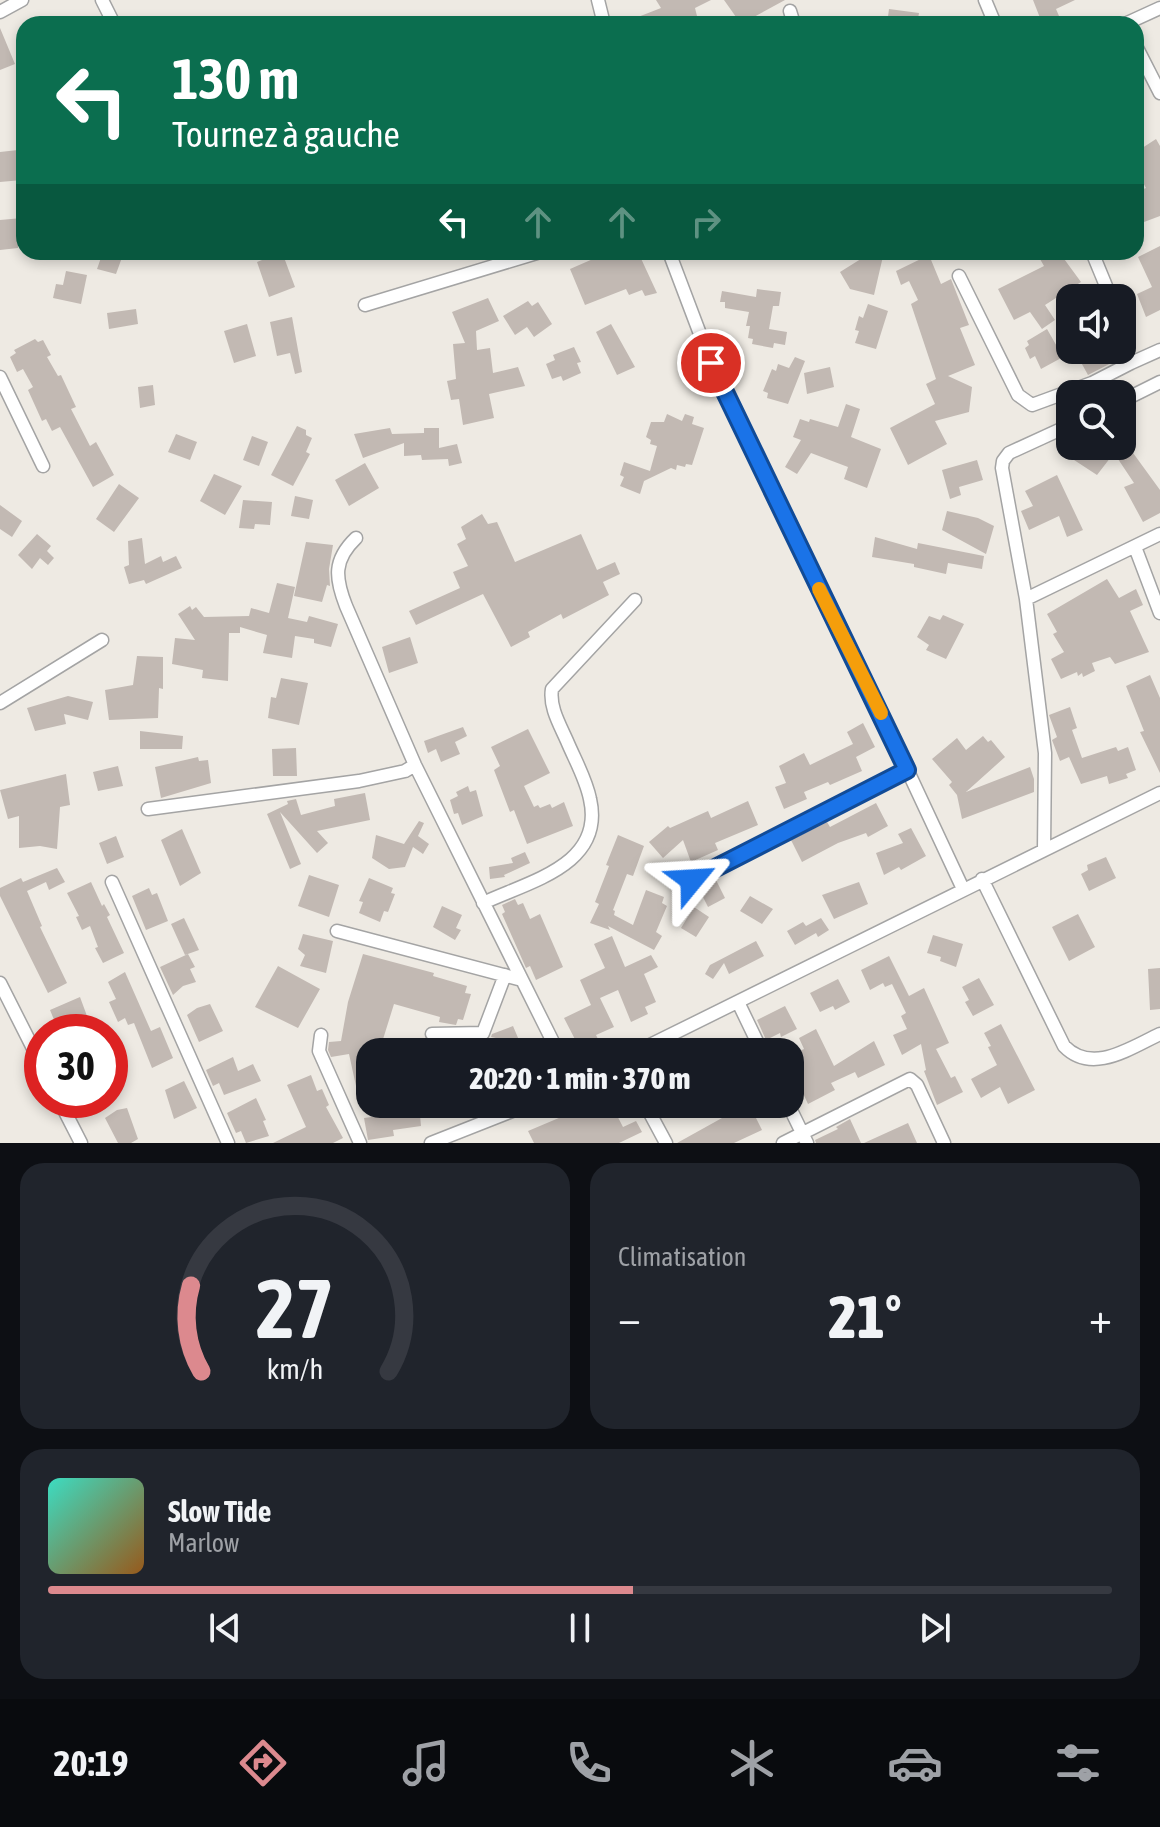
<!DOCTYPE html>
<html lang="fr">
<head>
<meta charset="utf-8">
<style>
  :root { --surface:#171b24; --page:#20242c; --text:#f1f3f6; --muted:#9ea1a6; --line:#363941; --accent:#dc898e }
  body { margin:0; font-family:"Asap Condensed",sans-serif; background:var(--page); color:var(--text); height:100vh; display:flex; flex-direction:column; font-size:30px; white-space:nowrap }
  * { box-sizing:border-box; margin:0 }
  p { font-size:26px; color:var(--muted) }
  .icon { flex:none; width:44px; height:44px; fill:none; stroke:currentColor; stroke-width:2; stroke-linecap:round; stroke-linejoin:round }
  .map { position:relative; height:1143px; overflow:hidden }
  .panel { display:flex; flex-direction:column; gap:20px; padding:20px; background:#0d0f14; flex:1 }
  .panel>* { flex:none }
  .hud { position:absolute; left:16px; top:16px; width:1128px; height:244px; border-radius:24px; box-shadow:0 4px 12px #0003; background:#0b6e4f; color:#fff; overflow:hidden }
  .controls { position:absolute; left:1056px; top:284px; display:grid; gap:16px }
  .controls a { display:grid; place-items:center; width:80px; height:80px; border-radius:16px; background:var(--surface); box-shadow:0 4px 12px #0003; font-size:40px }
  .speed { position:absolute; left:24px; top:1014px; display:flex; gap:16px; font-size:40px; font-weight:700; text-align:center }
  .speed>* { display:grid; place-content:center; width:104px; height:104px; border-radius:50%; background:var(--surface); box-shadow:0 4px 12px #0003; line-height:1 }
  .speed .limit { border:12px solid #d22; background:#fff; color:#111 }
  .pin { position:absolute; display:grid; place-items:center; width:68px; height:68px; color:#fff; margin:-34px; border:4px solid #fff; border-radius:50%; box-shadow:0 2px 8px #0007 }
  .me { position:absolute; width:88px; margin:-44px; rotate:63deg; stroke-linejoin:round; filter:drop-shadow(0 0 6px #0008) }
  .turn { display:flex; align-items:center; gap:28px; height:168px; padding:0 24px; font-size:36px }
  .turn .icon { width:104px; height:104px; stroke-width:2.5 }
  .turn b { display:block; font-size:56px; line-height:68px }
  .lanes { display:flex; align-items:center; height:76px; padding:0 24px; background:#0003; justify-content:center; gap:40px; direction:ltr }
  .lanes .off { opacity:.35 }
  .big { font-size:60px; font-weight:800; line-height:1.1 }
  .panel .widget { flex:1; display:flex; flex-direction:column; justify-content:center; gap:12px; min-width:0; padding:0 28px; border-radius:24px; background:var(--page) }
  .panel .dial { align-items:center; gap:0 }
  .dial svg { height:208px; overflow:visible; fill:none; stroke:var(--line); stroke-width:7; stroke-linecap:round; text-anchor:middle }
  .dial text { fill:var(--text); stroke:none }
  .song { display:flex; align-items:center; gap:24px }
  .cover { width:96px; height:96px; border-radius:12px; background:linear-gradient(135deg,hsl(170 70% 55%),hsl(30 70% 35%)) }
  .played { height:8px; border-radius:4px; background:linear-gradient(90deg,var(--accent) 55%,var(--line) 55%) }
  .keys { display:flex; justify-content:space-around; direction:ltr }
  .heat { display:flex; justify-content:space-between; align-items:center; font-size:44px; direction:ltr }
  .panel .tiles { flex:1; display:grid; gap:20px; grid-template-columns:1fr 1fr }
  .widget:last-child { grid-column:span 2 }
  .trip { position:absolute; left:356px; top:1038px; width:448px; height:80px; border-radius:24px; background:var(--surface); box-shadow:0 4px 12px #0003; font-weight:800; line-height:80px; text-align:center }
  .tabs { display:flex; height:128px; justify-content:space-around; align-items:center; background:#090b0e; color:var(--muted) }
  .tabs .icon { width:56px; height:56px }
  .tabs .current { color:var(--accent) }
  .tabs b { font-size:36px; color:var(--text) }
  .map>svg:first-child { display:block }
</style>
</head>
<body>
<div class="map">
<svg width="1160" height="1143" viewBox="0 0 1160 1143">
  <rect width="100%" height="100%" fill="#eeeae3"/>
  <path fill="#c2b9b3" d="M656,0H711L695,8L699,24H620L661,8Z
    M724,0H785L741,24Z
    M1033,0H1075L1056,9L1059,16L1042,23Z
    M889,9L919,13L917,24H887Z
    M0,28L15,64L0,70Z
    M1156,139L1160,146V216L1136,225V198L1143,195L1141,190L1146,188L1136,170V152Z
    M18,150L22,180L0,182V152Z
    M22,218L24,243L18,244V248L0,250V220Z
    M1160,246V310L1146,317L1137,294L1152,287L1138,257Z
    M103,252H124L116,274L97,269Z
    M282,252L295,287L269,297L257,262Z
    M609,252H638L657,293L645,296L642,290L629,295L626,289L585,305L570,269Z
    M872,252H884L874,295L850,289L840,272Z
    M1036,252H1059L1081,282L1045,305L1055,320L1042,329L1030,312L1014,320L998,289L1044,266Z
    M929,255L941,284L951,279L969,325L960,328L975,365L948,376L972,387L969,412L935,421L947,444L908,465L890,428L935,404L926,384L936,379L911,304L918,300L909,281L901,285L896,271Z
    M66,271L87,275L81,304L53,298L56,284L63,285Z
    M757,289L781,292L779,306H773L769,329L787,332L785,345L774,343L773,348L752,344L753,339L748,338L750,326H746L749,312L725,308V302H720L722,291L756,297Z
    M488,298L499,321L476,331L477,350L490,348L493,373L518,367L525,386L489,394L494,418L463,425L459,399L451,400L447,381L456,379L453,344L465,343L452,312Z
    M528,301L532,306L538,302L552,324L534,337L527,327L515,335L503,316Z
    M868,304L888,311L876,349L855,343L859,331L855,330L859,316L863,318Z
    M136,309L138,324L109,329L107,313Z
    M292,317L302,372L295,374L290,353L277,356L270,322Z
    M247,324L256,356L234,363L224,331Z
    M611,324L635,367L617,375L596,332Z
    M1047,329L1063,357L1041,369L1035,356L1030,359L1025,348L1029,345L1027,341Z
    M35,339L38,342L43,340L51,355L47,357L58,376L61,375L76,407L71,409L90,446L96,442L114,475L93,487L60,427L52,431L46,419L42,421L28,390L33,387L23,369L17,372L10,357L16,353L14,350Z
    M574,347L581,362L577,363L581,373L563,381L561,376L552,379L546,364L555,360L553,355Z
    M1087,350H1114L1119,359L1088,375L1077,355Z
    M795,357L805,361L788,404L767,398L768,393L763,391L772,369L776,371L778,364L789,368Z
    M830,367L834,387L807,394L804,373Z
    M153,385L155,405L140,408L138,387Z
    M846,404L860,409L851,437L881,449L867,488L844,479L848,467L811,453L797,474L785,467L801,440L793,437L800,419L809,422L810,419L838,427Z
    M667,414L682,421L685,414L694,417L692,424L704,428L692,465L686,464L685,467L677,465L676,470L671,468L644,481L640,494L620,486L624,477L620,475L624,462L650,471L657,446L650,444L651,440L646,437L651,422H664Z
    M297,426L306,430V435L312,438L306,452L310,454L293,486L271,475Z
    M390,428L392,434L424,433V428H439V448L457,444L462,463L449,466L448,459L422,460L421,455L404,456V443L363,458L354,434Z
    M176,434L197,442L190,460L168,452Z
    M252,436L268,442L259,466L243,460Z
    M1065,446H1128L1160,490V513L1143,522L1124,487L1134,483L1114,453L1097,475L1071,458Z
    M977,460L983,480L959,487L961,495L950,499L942,470Z
    M365,463L379,488L349,506L335,480Z
    M214,474L242,486L225,515L200,501Z
    M1057,475L1083,530L1067,537L1059,516L1029,530L1021,511L1033,506L1025,491Z
    M119,484L139,498L114,532L96,519Z
    M295,496L313,500L309,519L291,516Z
    M243,500L272,502L270,525L255,524L254,529L239,528Z
    M0,505L22,521L12,537L0,529Z
    M947,511L978,518L994,526L986,554L942,530Z
    M482,514L488,524L497,522L515,562L581,534L597,570L615,562L620,574L603,582L609,595L563,619L561,614L528,632L530,637L511,647L483,594L416,625L409,611L460,588L453,572L468,566L457,544L466,539L461,527Z
    M37,534L51,546L47,551L54,558L48,565L40,558L32,569L18,555Z
    M875,537L917,549L918,543L984,556L982,569L948,563L946,574L914,567V564L872,557Z
    M142,538L145,564L161,556L163,562L176,556L182,568L146,584L144,580L129,584L124,567L129,565L128,541Z
    M306,542L333,545L329,569L330,586L327,585L322,602L294,596Z
    M1107,579L1119,598L1136,589L1143,605L1130,611L1149,652L1115,664L1110,657L1092,663L1095,671L1083,677L1082,673L1078,676L1077,672L1061,679L1051,659L1064,652L1053,634L1057,632L1047,614Z
    M277,583L295,587L288,618L307,622L309,616L338,624L331,647L314,643V639L295,636L292,658L263,653L267,635L240,627V633H229L228,681L202,678L203,670L172,664L175,638L195,640L178,614L190,606L192,610L196,607L204,617L249,616L251,608L269,613Z
    M943,615L964,624L946,659L926,650L929,645L917,637L929,616L940,620Z
    M410,637L418,663L389,673L382,647Z
    M137,656L163,657V689L159,688L158,718L109,720L105,690L133,685Z
    M1150,675L1160,698V773L1140,732L1144,731L1126,686Z
    M281,678L308,683L299,725L268,718L271,697L276,698Z
    M68,696L93,702L88,720L64,714L66,724L35,731L27,708Z
    M1070,707L1077,728L1072,730L1082,758L1116,747L1118,751L1128,747L1136,770L1126,774L1128,778L1109,784L1107,776L1081,784L1069,757L1060,761L1052,740L1057,737L1049,715Z
    M863,723L875,747L856,757L862,771L830,785L828,782L804,792L807,799L784,809L775,787L786,783L779,766L804,753L810,765L853,744L847,732Z
    M463,727L467,736L455,742L460,754L441,762L436,749L428,753L424,741Z
    M528,729L550,773L524,786L534,807L538,805L540,808L550,804L552,808L564,802L573,826L527,844L514,810L510,812L494,770L500,766L491,747Z
    M140,731L183,736L182,749H140Z
    M983,736L988,742L991,740L1005,757L966,792L1030,767L1034,779V792L962,819L957,795L949,785L952,782L932,759L957,738L966,750Z
    M296,748L297,776H273L272,749Z
    M198,757L199,761L208,760L211,783L161,798L155,767Z
    M118,766L123,786L98,791L93,772Z
    M66,774L70,805L60,807L57,849L40,846L19,848V816L8,819L0,790Z
    M468,786L470,792L476,790L483,816L462,825L458,813L454,814L450,800L458,796L456,792Z
    M365,793L370,820L317,831L328,843L317,853L280,812L301,864L290,869L267,814L288,804L287,801L296,799L301,815L335,806L334,799Z
    M748,801L758,825L715,843L718,850L691,862L683,840L663,858L649,842L668,826L670,828L708,811L711,818Z
    M876,803L888,826L868,837L866,833L838,843L802,862L791,840L827,822L830,827Z
    M419,821L424,823L418,836L429,844L423,854L413,847L405,867L389,869L372,858L376,835L404,844Z
    M911,828L926,856L901,870L899,867L884,875L876,853L903,843L898,834Z
    M182,829L201,873L180,886L161,840Z
    M618,835L644,846L633,876L627,874L613,910L615,911L614,915L633,925L646,890L664,897L662,903L667,906L656,932L662,936L654,950L608,926L610,930L590,923L599,904L595,902L609,866L606,865Z
    M116,836L124,857L107,864L99,843Z
    M525,852L530,863L504,875L505,877L490,879L489,867L513,863L511,858Z
    M1106,857L1116,878L1089,891L1081,874L1088,870L1087,865Z
    M57,868L65,882L49,890L46,882L27,891L42,926L40,927L67,983L48,993L0,896V888L21,878L23,882Z
    M309,875L339,885L329,917L298,906Z
    M369,878L393,888L391,893L395,894L388,912L384,911L380,922L359,913L363,902L359,901Z
    M715,878L725,898L708,907L699,889Z
    M91,882L102,906L104,904L110,915L107,917L124,953L103,963L95,948L98,947L90,926L82,930L76,917L79,916L67,893Z
    M859,882L868,904L834,919L822,895Z
    M149,888L152,895L157,893L168,921L146,930L132,896Z
    M750,896L773,909L762,924L740,911Z
    M515,899L518,905L523,903L530,919L540,914L563,967L536,980L530,966L526,968L502,914L505,912L502,905Z
    M442,906L462,915L456,928L461,930L455,940L433,927Z
    M694,907L709,917L696,937L681,928Z
    M1078,914L1095,947L1069,961L1052,927Z
    M184,918L199,950L185,955L171,924Z
    M821,918L829,930L818,937L816,933L795,945L787,931L803,922L806,926Z
    M303,934L333,941L326,973L300,966L305,955L298,949Z
    M933,935L963,944L956,967L940,961L941,957L927,953Z
    M612,936L625,967L651,955L658,967L644,974L656,1002L645,1007L648,1014L631,1022L618,990L600,998L614,1027L596,1035L599,1041L581,1051L564,1018L591,1005L580,980L605,968L594,944Z
    M756,941L764,956L729,974L724,963L713,979L705,974L710,965Z
    M188,954L195,967L190,969L196,982L183,986L173,995L160,967Z
    M363,954L434,973L433,976L467,986L465,993L471,994L463,1020L458,1019L456,1025L439,1022L440,1017L394,1004L379,1052H370V1083L356,1086L349,1054L331,1057L328,1050L329,1042L341,1041L348,1002Z
    M889,956L909,996L924,988L949,1043L936,1049L951,1078L955,1076L963,1092L937,1105L924,1071L926,1070L921,1044L902,1055L893,1035L907,1029L901,1016L906,1013L892,984L885,987L883,983L870,990L861,970Z
    M278,966L320,989L298,1028L255,1007Z
    M1160,968V1009L1150,1010L1148,969Z
    M125,972L151,1031L160,1027L173,1058L152,1068L134,1023L128,1025L125,1018L118,1022L109,1002L116,999L108,982Z
    M979,978L994,1005L973,1016L965,1002L969,1000L962,987Z
    M838,979L850,1002L835,1010L833,1006L820,1012L810,993Z
    M80,997L87,1016L82,1019L87,1027L77,1032H65L61,1025L57,1027L50,1010Z
    M210,1004L223,1031L199,1042L187,1015L197,1008Z
    M785,1006L797,1029L781,1037L780,1033L766,1040L757,1020Z
    M1001,1024L1035,1090L1008,1104L1000,1087L981,1098L971,1079L997,1065L988,1047L991,1046L984,1033Z
    M513,1026L524,1052H456L455,1049L496,1038L491,1037L492,1034Z
    M816,1029L834,1066L874,1041L885,1065L858,1078L855,1072L831,1083L835,1090L808,1104L795,1076L790,1078V1055L804,1049L799,1038Z
    M233,1057L238,1071L253,1064L261,1081L224,1095L219,1083L213,1086L206,1070Z
    M311,1075L317,1091L322,1089L329,1105L326,1107L343,1138L333,1143H273L306,1127L287,1085Z
    M184,1081L197,1108L174,1119L165,1090Z
    M256,1098L266,1120L263,1121L269,1136L246,1143L241,1131L236,1133L227,1113Z
    M394,1104H419L421,1126L393,1130L394,1136L368,1140L364,1118L395,1114Z
    M592,1104H611L623,1127L636,1121L642,1132L619,1143H534L528,1131Z
    M739,1104H749L762,1130L734,1143H677L722,1118L742,1110Z
    M127,1108L138,1139L131,1143H118L105,1118L117,1110Z
    M850,1119L861,1143H816L815,1140L838,1129L836,1127Z
    M908,1123L917,1143H864Z"/>
  <g fill="none" stroke-linecap="round" stroke-linejoin="round">
    <g stroke="#a4a4a4" stroke-width="15">
      <path id="minor" d="M102,0L114,24
        M598,0L604,24
        M985,0L995,24
        M790,11L794,24
        M0,12L22,0
        M1125,24L1160,8
        M1136,46L1160,93
        M669,252L711,363L877,705L963,889
        M1092,252L1111,298
        M959,276L1018,395L1032,405L1092,383L1131,363L1124,350L1122,330
        M365,305L540,252
        M1131,363L1160,350
        M0,377L43,466
        M1122,401L1160,382
        M356,538C333,560 335,578 346,606L415,765L558,1052
        M1135,547L1160,613
        M1026,599L1160,534
        M0,703L102,640
        M148,809L359,781L405,771L415,765
        M1044,850L1045,753L1026,599L1002,468L1003,461L1009,453L1070,425
        M982,879L1064,1046C1092,1075 1130,1048 1160,1034
        M692,880L907,770
        M112,882L228,1143
        M483,903C530,881 605,865 590,799C586,779 575,760 567,741C560,725 549,707 552,689L635,600
        M337,931L522,980
        M0,983L42,1066
        M738,1002L762,1052
        M432,1034L483,1033L505,975
        M321,1035L319,1051L360,1143
        M636,1052L1160,793
        M59,1100L81,1143
        M645,1104L666,1143
        M788,1104L807,1143
        M431,1143L530,1104
        M783,1143L910,1079L917,1085L944,1143"/>
    </g>
    <use href="#minor" stroke="#fff" stroke-width="12"/>
  </g>
  <g fill="none" stroke-linecap="round" stroke-linejoin="round">
    <g stroke="#114b97" stroke-width="20">
      <path id="route" d="M692,880L907,770L711,363"/>
    </g>
    <use href="#route" stroke="#1a73e8" stroke-width="14"/>
    <path stroke="#f59e0b" stroke-width="14" d="M819,589L881,713"/>
  </g>
</svg>
<div class="controls">
<a><svg class="icon" aria-label="sound" viewBox="0 0 24 24"><path d="M4 9h4l5-4v14l-5-4H4zM17 9q2 3 0 6"/></svg></a>
<a><svg class="icon" aria-label="search" viewBox="0 0 24 24"><circle cx="10" cy="10" r="6"/><path d="M15 15l6 6"/></svg></a>
</div>
<div class="speed"><div class="limit">30</div></div>
<div class="pin" style="left:711px;top:363px;background:#d93025"><svg class="icon" aria-label="arrive" viewBox="0 0 24 24"><path d="M6 21V4h12l-3 4 3 4H6"/></svg></div>
<svg class="me" style="left:692px;top:880px" viewBox="-20 -20 40 40"><path d="M0-17L14 15 0 8-14 15z" fill="#1a73e8" stroke="#fff" stroke-width="4"/></svg>
<div class="trip">20:20 · 1 min · 370 m</div>
<div class="hud">
<div class="turn"><svg class="icon" aria-label="left" viewBox="0 0 24 24"><path d="M17 20v-9H6M10 6l-5 5 5 5"/></svg><div><b>130 m</b>Tournez à gauche</div></div>
<div class="lanes"><svg class="icon" aria-label="left" viewBox="0 0 24 24"><path d="M17 20v-9H6M10 6l-5 5 5 5"/></svg><svg class="icon off" aria-label="ahead" viewBox="0 0 24 24"><path d="M12 20V5M6 11l6-6 6 6"/></svg><svg class="icon off" aria-label="ahead" viewBox="0 0 24 24"><path d="M12 20V5M6 11l6-6 6 6"/></svg><svg class="icon off" aria-label="right" viewBox="0 0 24 24"><path d="M7 20v-9h11M14 6l5 5-5 5"/></svg></div>
</div>
</div>
<section class="panel">
<div class="tiles">
<div class="widget dial"><svg viewBox="0 0 100 80">
<path d="M14 69A42 42 0 1 1 86 69"/>
<path d="M14 69A42 42 0 0 1 10 36" stroke="#dc898e"/>
<text x="50" y="56" font-size="32" font-weight="700">27</text>
<text x="50" y="72" font-size="11">km/h</text>
</svg></div>
<div class="widget"><p>Climatisation</p>
<div class="heat"><a>−</a><b class="big">21°</b><a>+</a></div>
</div>
<div class="widget">
<div class="song"><i class="cover"></i><div><b>Slow Tide</b><p>Marlow</p></div></div>
<div class="played"></div>
<div class="keys"><svg class="icon" aria-label="previous" viewBox="0 0 24 24"><path d="M18 5L8 12l10 7zM5 5v14"/></svg><svg class="icon" aria-label="pause" viewBox="0 0 24 24"><path d="M8 5v14M16 5v14"/></svg><svg class="icon" aria-label="next" viewBox="0 0 24 24"><path d="M6 5l10 7-10 7zM19 5v14"/></svg></div>
</div>
</div>
</section>
<nav class="tabs">
<b>20:19</b>
<svg class="icon current" aria-label="directions" viewBox="0 0 24 24"><path d="M12 3l9 9-9 9-9-9zM9 14v-3h6M13 9l2 2-2 2"/></svg>
<svg class="icon" aria-label="music" viewBox="0 0 24 24"><path d="M9 18V5l10-2v13"/><circle cx="6" cy="18" r="3"/><circle cx="16" cy="16" r="3"/></svg>
<svg class="icon" aria-label="phone" viewBox="0 0 24 24"><path d="M5 4h4l2 5-3 2q2 4 5 5l2-3 5 2v4C11 20 4 13 5 4z"/></svg>
<svg class="icon" aria-label="climate" viewBox="0 0 24 24"><path d="M12 3v18M4 7l16 10M4 17L20 7"/></svg>
<svg class="icon" aria-label="car" viewBox="0 0 24 24"><path d="M5 17H2v-5l4-1 3-4h7l3 4 3 1v5h-3M9 17h6M6 11h13"/><circle cx="7" cy="17" r="2"/><circle cx="17" cy="17" r="2"/></svg>
<svg class="icon" aria-label="filters" viewBox="0 0 24 24"><path d="M4 7h16M4 17h16"/><circle cx="9" cy="7" r="2"/><circle cx="15" cy="17" r="2"/></svg>
</nav>
</body>
</html>
